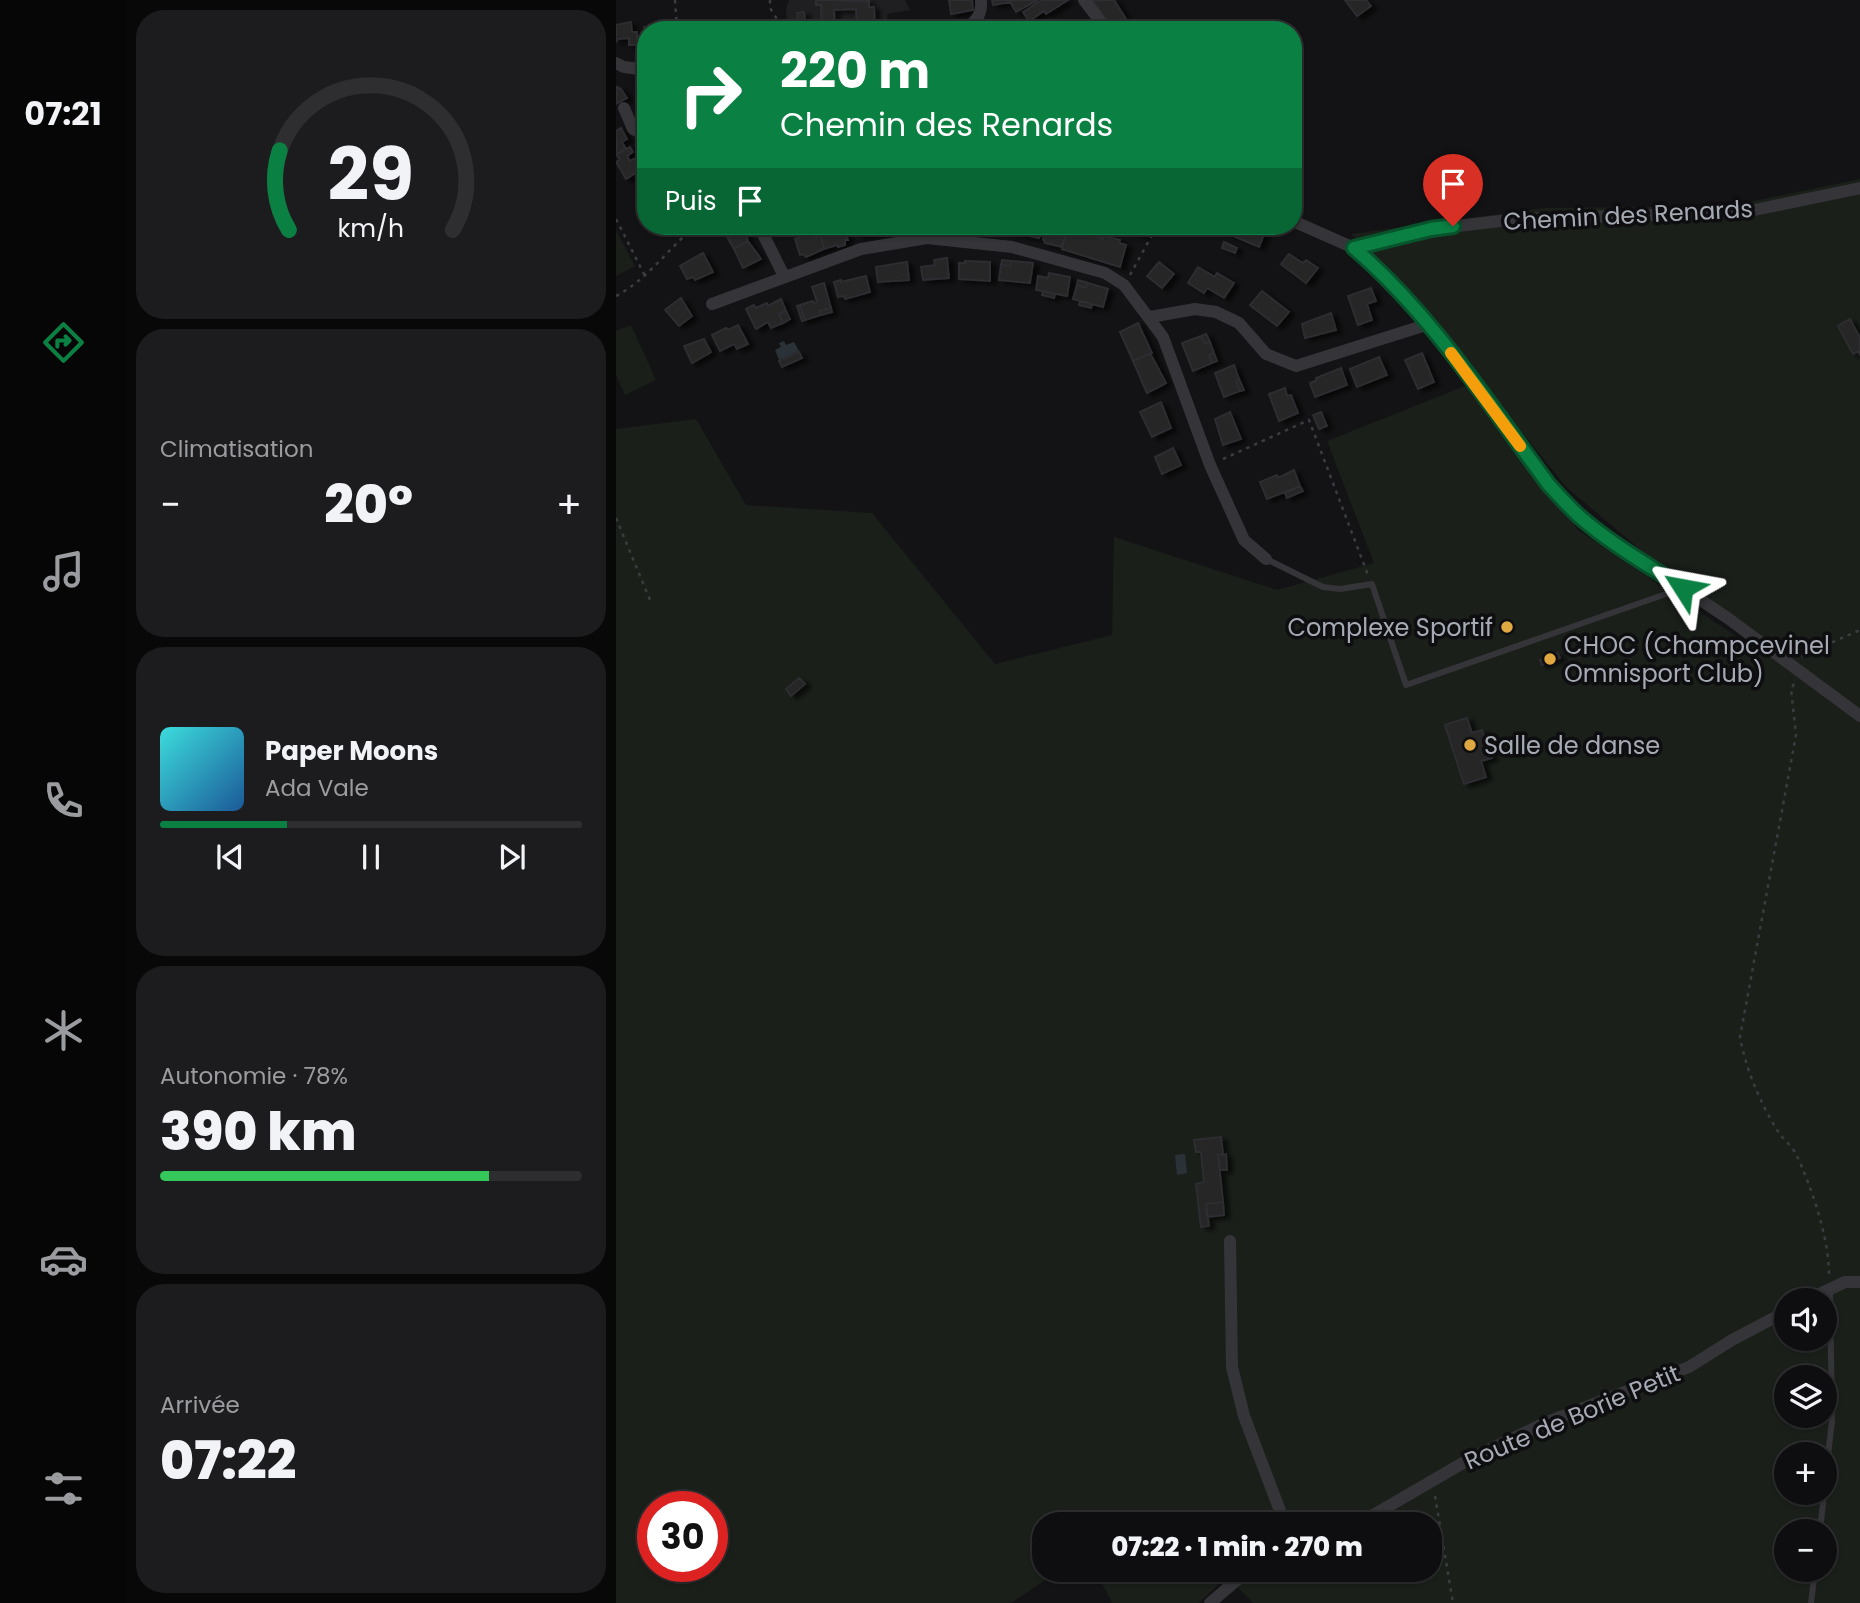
<!DOCTYPE html>
<html lang="fr">
<head>
<meta charset="utf-8">
<style>
  :root { --surface:#0e0e10; --page:#1c1c1e; --text:#f1f3f6; --muted:#9b9c9f; --line:#2e2e30; --accent:#0b8043 }
  body { margin:0; font-family:Poppins,sans-serif; background:var(--page); color:var(--text); height:100vh; display:flex; flex-direction:column; font-size:26px; white-space:nowrap }
  * { box-sizing:border-box; margin:0 }
  p { font-size:23px; color:var(--muted) }
  .icon { flex:none; width:38px; height:38px; fill:none; stroke:currentColor; stroke-width:2; stroke-linecap:round; stroke-linejoin:round }
  .map { position:relative; flex:1; overflow:hidden }
  .details { display:flex; flex-direction:column; gap:10px; padding:10px; background:#080809; width:490px }
  .details>* { flex:none }
  .banner { position:absolute; left:21px; top:21px; width:665px; height:214px; border-radius:28px; box-shadow:0 2px 5px #0004,0 0 0 2px var(--line); background:#0b8043; color:#fff; overflow:hidden }
  .fabs { position:absolute; left:1158px; top:1288px; display:grid; gap:14px }
  .fabs a { display:grid; place-items:center; width:63px; height:63px; border-radius:50%; background:var(--surface); box-shadow:0 2px 5px #0004,0 0 0 2px var(--line); font-size:35px }
  .speed { position:absolute; left:21px; top:1491px; display:flex; gap:14px; font-size:35px; font-weight:700; text-align:center }
  .speed>* { display:grid; place-content:center; width:91px; height:91px; border-radius:50%; background:var(--surface); box-shadow:0 2px 5px #0004,0 0 0 2px var(--line); line-height:1 }
  .speed .limit { border:10px solid #d22; background:#fff; color:#111 }
  .pin { position:absolute; display:grid; place-items:center; width:60px; height:60px; color:#fff; margin:-72px -30px; border-radius:50% 50% 50% 0; rotate:-45deg; box-shadow:0 0 7px #0007 }
  .pin .icon { rotate:45deg }
  .me { position:absolute; width:77px; margin:-38px; rotate:304deg; stroke-linejoin:round; filter:drop-shadow(0 0 5px #0008) }
  .turn { display:flex; align-items:center; gap:24px; height:147px; padding:0 28px; font-size:32px }
  .turn .icon { width:91px; height:91px; stroke-width:2.5 }
  .turn b { display:block; font-size:49px; line-height:60px }
  .then { display:flex; align-items:center; height:66px; padding:0 28px; background:#0003; gap:14px; font-size:26px }
  .big { font-size:52px; font-weight:800; line-height:1.1 }
  .details .tile { flex:1; display:flex; flex-direction:column; justify-content:center; gap:10px; min-width:0; padding:0 24px; border-radius:28px; background:var(--page) }
  .details .dial { align-items:center; gap:0 }
  .dial svg { height:182px; overflow:visible; fill:none; stroke:var(--line); stroke-width:7; stroke-linecap:round; text-anchor:middle }
  .dial text { fill:var(--text); stroke:none }
  .song { display:flex; align-items:center; gap:21px }
  .cover { width:84px; height:84px; border-radius:10px; background:linear-gradient(135deg,hsl(180 70% 55%),hsl(210 70% 35%)) }
  .played { height:7px; border-radius:4px; background:linear-gradient(90deg,var(--accent) 30%,var(--line) 30%) }
  .keys { display:flex; justify-content:space-around; direction:ltr }
  .heat { display:flex; justify-content:space-between; align-items:center; font-size:38px; direction:ltr }
  .charge { height:10px; border-radius:5px; background:linear-gradient(90deg,#34c759 78%,var(--line) 0) }
  .trip { position:absolute; left:416px; top:1512px; width:410px; height:70px; border-radius:28px; background:var(--surface); box-shadow:0 2px 5px #0004,0 0 0 2px var(--line); font-weight:800; line-height:70px; text-align:center }
  main { display:flex; flex:1; min-height:0 }
  .menu { display:flex; flex-direction:column; width:126px; justify-content:space-around; align-items:center; background:#060606; color:var(--muted) }
  .menu .icon { width:49px; height:49px }
  .menu .active { color:var(--accent) }
  .menu b { font-size:32px; color:var(--text) }
  .map>svg:first-child { display:block }
</style>
</head>
<body>
<main>
<nav class="menu">
<b>07:21</b>
<svg class="icon active" aria-label="directions" viewBox="0 0 24 24"><path d="M12 3l9 9-9 9-9-9zM9 14v-3h6M13 9l2 2-2 2"/></svg>
<svg class="icon" aria-label="music" viewBox="0 0 24 24"><path d="M9 18V5l10-2v13"/><circle cx="6" cy="18" r="3"/><circle cx="16" cy="16" r="3"/></svg>
<svg class="icon" aria-label="phone" viewBox="0 0 24 24"><path d="M5 4h4l2 5-3 2q2 4 5 5l2-3 5 2v4C11 20 4 13 5 4z"/></svg>
<svg class="icon" aria-label="climate" viewBox="0 0 24 24"><path d="M12 3v18M4 7l16 10M4 17L20 7"/></svg>
<svg class="icon" aria-label="car" viewBox="0 0 24 24"><path d="M5 17H2v-5l4-1 3-4h7l3 4 3 1v5h-3M9 17h6M6 11h13"/><circle cx="7" cy="17" r="2"/><circle cx="17" cy="17" r="2"/></svg>
<svg class="icon" aria-label="filters" viewBox="0 0 24 24"><path d="M4 7h16M4 17h16"/><circle cx="9" cy="7" r="2"/><circle cx="15" cy="17" r="2"/></svg>
</nav>
<section class="details">
<div class="tile dial"><svg viewBox="0 0 100 80">
<path d="M14 69A42 42 0 1 1 86 69"/>
<path d="M14 69A42 42 0 0 1 10 34" stroke="#0b8043"/>
<text x="50" y="56" font-size="32" font-weight="700">29</text>
<text x="50" y="72" font-size="11">km/h</text>
</svg></div>
<div class="tile"><p>Climatisation</p>
<div class="heat"><a>−</a><b class="big">20°</b><a>+</a></div>
</div>
<div class="tile">
<div class="song"><i class="cover"></i><div><b>Paper Moons</b><p>Ada Vale</p></div></div>
<div class="played"></div>
<div class="keys"><svg class="icon" aria-label="previous" viewBox="0 0 24 24"><path d="M18 5L8 12l10 7zM5 5v14"/></svg><svg class="icon" aria-label="pause" viewBox="0 0 24 24"><path d="M8 5v14M16 5v14"/></svg><svg class="icon" aria-label="next" viewBox="0 0 24 24"><path d="M6 5l10 7-10 7zM19 5v14"/></svg></div>
</div>
<div class="tile"><p>Autonomie · 78%</p><b class="big">390 km</b><div class="charge"></div></div>
<div class="tile"><p>Arrivée</p><b class="big">07:22</b></div>
</section>
<div class="map">
<svg width="1244" height="1603" viewBox="0 0 1244 1603">
  <defs>
    <filter id="shadow"><feDropShadow dx="5.5" dy="3" stdDeviation="2" flood-color="#0009"/></filter>
  </defs>
  <rect width="100%" height="100%" fill="#131315"/>
  <path fill="#1f1f21" d="M173,0H289L294,10L271,14L272,30H174L171,23L170,9Z"/>
  <path fill="#1a1f1a" fill-rule="evenodd" d="M1244,179V1603H637L611,1576L583,1603H496L479,1570H814V1524H429V1570H444L395,1603H0V429L80,419L130,505L256,513L379,664L496,635L498,537L661,590L758,563L711,441L854,384L962,530L1154,659L950,487L776,271L735,234L929,208L1113,206ZM1171,1300H1209V1339H1171ZM1171,1377H1209V1416H1171ZM1171,1454H1209V1493H1171ZM37,1507H96V1566H37ZM1171,1531H1209V1570H1171Z
    M0,230L19,266L0,276Z
    M15,325L40,380L9,395L0,375V331Z"/>
  <path fill="#2b3237" d="M168,341L170,345L178,342L183,351L163,360L159,350L165,347L163,343Z
    M569,1154L571,1173L561,1175L559,1155Z"/>
  <path fill="#262628" stroke="#2d2d30" stroke-width="2" filter="url(#shadow)" d="M200,0L253,1V7H258L259,29L241,30L240,9L218,10L219,30H206L205,5H200Z
    M333,0H356L357,10L335,14Z
    M376,0H393L394,2L377,5Z
    M393,0H422L400,12Z
    M426,0H452L430,14L428,11L413,21L407,12Z
    M476,0H498L517,30H498Z
    M729,0H750L755,6L741,16Z
    M188,12L189,20L182,21L181,13Z
    M15,22L16,32H21V45H13V38L2,39L0,42V25Z
    M40,26V29L54,30H30V50H22L21,36H28V27Z
    M1,87L5,89L11,98L0,104Z
    M5,128L11,139L6,142L10,149L1,154L0,131Z
    M14,147L17,152L11,156L14,161L22,157L30,173L22,177L20,173L10,179L0,162L4,160L0,154Z
    M29,153L30,154V172L22,157Z
    M116,226H127L132,241L118,249L107,230Z
    M221,226H227L232,240H229V245L222,247L221,245L208,249L205,236L211,234L210,229Z
    M241,226H301L302,230L243,236Z
    M395,226H426L423,238L394,232Z
    M431,226L451,228L446,247L429,243L427,239Z
    M452,226L476,229L475,232L481,234L480,237L487,239V236L504,240L503,243L510,245L504,267L446,249Z
    M510,226H528L532,228L527,236L509,228Z
    M613,226H624L636,231L637,227L649,232L643,247L610,233Z
    M197,233L199,238L205,236L208,249L190,257L187,254L184,255L179,239Z
    M132,241L145,259L127,268L118,249Z
    M608,242L621,248L619,253L606,248Z
    M87,253L97,272L79,280L77,277L71,279L64,266Z
    M673,254L687,263L690,260L702,268L690,283L665,264Z
    M331,258L333,278L307,280L305,267L319,265L318,260Z
    M386,260L395,261L394,266L385,265Z
    M349,261L374,262V281L343,279V263H349Z
    M395,261L417,263L414,283L383,280L385,265L394,266Z
    M291,262L293,280L262,282L260,267Z
    M543,262L558,274L546,288L531,276Z
    M582,267L599,277L601,273L618,283L608,298L591,288L588,293L572,283Z
    M433,273L454,277L451,296L420,290L422,276L432,278Z
    M250,276L254,292L229,299L228,296L222,297L218,282L225,280V282Z
    M462,280L472,283L470,288L461,285Z
    M208,283L215,308L203,311L205,315L189,320L184,305L197,301L198,303L201,302L196,287Z
    M472,283L492,289L487,307L457,299L461,285L470,288Z
    M755,288L760,301L751,304L756,320L742,325L732,296Z
    M427,291L439,294L438,298L426,295Z
    M646,291L673,312L661,326L634,305Z
    M65,298L76,316L63,326L49,310Z
    M165,299L170,311L163,314L167,323L155,328L152,322L140,329L130,309L138,305L140,308L151,303L152,306Z
    M464,301L476,304L475,308L463,305Z
    M184,305L189,320L186,321L181,306Z
    M215,308L216,312L205,315L203,311Z
    M170,311L174,319L167,323L163,314Z
    M715,313L720,330L689,338L686,324Z
    M1234,319L1244,338V355L1242,351L1237,354L1222,326Z
    M522,323L536,353L517,361L504,332Z
    M122,325L132,344L121,349L118,344L104,351L96,335L110,328L112,330Z
    M590,334L594,342L589,344L585,336Z
    M585,336L589,344L594,342L598,353L593,355L596,363L577,371L566,343Z
    M88,339L95,352L76,363L68,346Z
    M183,352L186,358L166,367L163,361Z
    M534,353L550,383L531,393L517,361Z
    M598,353L601,361L596,363L593,355Z
    M806,353L818,382L802,389L789,360Z
    M763,357L771,375L741,387L734,369Z
    M618,365L623,379L620,381L624,391L608,397L599,373Z
    M725,368L731,385L699,397L694,383L701,380L700,378Z
    M623,379L628,390L624,391L620,381Z
    M669,388L671,396L675,395L682,413L663,421L653,394Z
    M545,402L555,428L536,437L524,412Z
    M614,412L625,439L607,445L599,419Z
    M705,412L711,426L703,429L697,415Z
    M557,448L565,465L546,474L539,457Z
    M678,470L684,486L651,499L644,482L661,475L662,478Z
    M684,486L687,491L671,498L669,493Z
    M942,653L944,658L926,665L924,660Z
    M183,678L189,684L175,696L170,689Z
    M851,718L856,733L866,730L876,758L865,761L870,777L848,784L829,725Z
    M605,1137L607,1154L602,1155L607,1202L590,1204L593,1226L585,1227L580,1184L588,1182L585,1152H580L578,1140Z
    M610,1154L611,1170H604L602,1155Z
    M607,1202L608,1215L591,1217L590,1204Z"/>
  <g fill="none" stroke-linecap="round" stroke-linejoin="round">
    <path stroke="#3b3c40" stroke-width="2.5" stroke-dasharray="3.5 5" stroke-linecap="butt" d="M59,0L61,30
      M154,0V8L168,30
      M0,219L29,276
      M514,275L541,226
      M0,296C32,279 52,249 79,226
      M607,459L693,420L752,575
      M0,518L34,600
      M1185,656L1244,630
      M1178,684L1175,689L1180,735L1124,1037C1130,1070 1145,1105 1163,1133C1168,1140 1176,1146 1180,1154C1196,1188 1213,1238 1213,1275
      M819,1496L837,1603"/>
    <path stroke="#353539" stroke-width="6" d="M650,559L707,587L724,589L756,584L790,685L1067,588
      M1209,1481L1216,1421L1214,1289
      M1204,1531L1208,1493
      M1195,1603L1199,1570"/>
    <path stroke="#353539" stroke-width="12" d="M468,0L491,30
      M349,30C360,21 366,15 365,0
      M0,63L8,67L30,70
      M8,108L17,129L30,135
      M677,221L738,248L772,277L813,324L933,485L964,517L998,542L1113,619L1244,716
      M143,226L168,276
      M738,248L815,229L902,219L1129,212L1244,188
      M96,304L245,249L311,238L396,247L489,273L508,285L547,337L594,465L628,540L650,559
      M534,317L579,309L600,312L623,323L650,354L680,366L813,324
      M614,1241L616,1367L628,1416L669,1524
      M1191,1300L1229,1282H1244
      M742,1524L852,1460L931,1422L1073,1367L1116,1340L1171,1311
      M594,1603L621,1580L646,1570"/>
  </g>
  <g fill="none" stroke-linecap="round" stroke-linejoin="round">
    <g stroke="#07532c" stroke-width="18">
      <path id="route" d="M837,226L815,229L738,248C816,315 872,403 933,485C943,496 953,507 964,517C995,544 1032,565 1067,588"/>
    </g>
    <use href="#route" stroke="#0b8043" stroke-width="12"/>
    <path stroke="#f59e0b" stroke-width="12" d="M835,353L904,446"/>
  </g>
  <g fill="#e0a840" stroke="#0e0e10" stroke-width="2.5">
    <circle cx="891" cy="627" r="7"/>
    <circle cx="934" cy="659" r="7"/>
    <circle cx="854" cy="745" r="7"/>
  </g>
  <g text-anchor="middle" dominant-baseline="central" stroke-width="7" stroke-linejoin="round" paint-order="stroke">
    <g font-size="24" fill="#a6aab4" stroke="#0e0e10">
      <text transform="translate(1012 215) rotate(-3)">Chemin des Renards</text>
      <text transform="translate(956 1417) rotate(-23)">Route de Borie Petit</text>
    </g>
    <g font-size="24" fill="#a6aab4" stroke="#0e0e10" text-anchor="start">
      <text x="877" y="627" text-anchor="end">Complexe Sportif</text>
      <text x="948" y="645">CHOC (Champcevinel<tspan x="948" dy="28">Omnisport Club)</tspan></text>
      <text x="868" y="745">Salle de danse</text>
    </g>
  </g>
</svg>
<div class="fabs">
<a><svg class="icon" aria-label="sound" viewBox="0 0 24 24"><path d="M4 9h4l5-4v14l-5-4H4zM17 9q2 3 0 6"/></svg></a>
<a><svg class="icon" aria-label="layers" viewBox="0 0 24 24"><path d="M12 4l9 5-9 5-9-5zM3 14l9 5 9-5"/></svg></a>
<a>+</a>
<a>−</a>
</div>
<div class="speed"><div class="limit">30</div></div>
<div class="pin" style="left:837px;top:226px;background:#d93025"><svg class="icon" aria-label="arrive" viewBox="0 0 24 24"><path d="M6 21V4h12l-3 4 3 4H6"/></svg></div>
<svg class="me" style="left:1067px;top:588px" viewBox="-20 -20 40 40"><path d="M0-17L14 15 0 8-14 15z" fill="#0b8043" stroke="#fff" stroke-width="4"/></svg>
<div class="trip">07:22 · 1 min · 270 m</div>
<div class="banner">
<div class="turn"><svg class="icon" aria-label="right" viewBox="0 0 24 24"><path d="M7 20v-9h11M14 6l5 5-5 5"/></svg><div><b>220 m</b>Chemin des Renards</div></div>
<div class="then">Puis<svg class="icon" aria-label="arrive" viewBox="0 0 24 24"><path d="M6 21V4h12l-3 4 3 4H6"/></svg></div>
</div>
</div>
</main>
</body>
</html>
